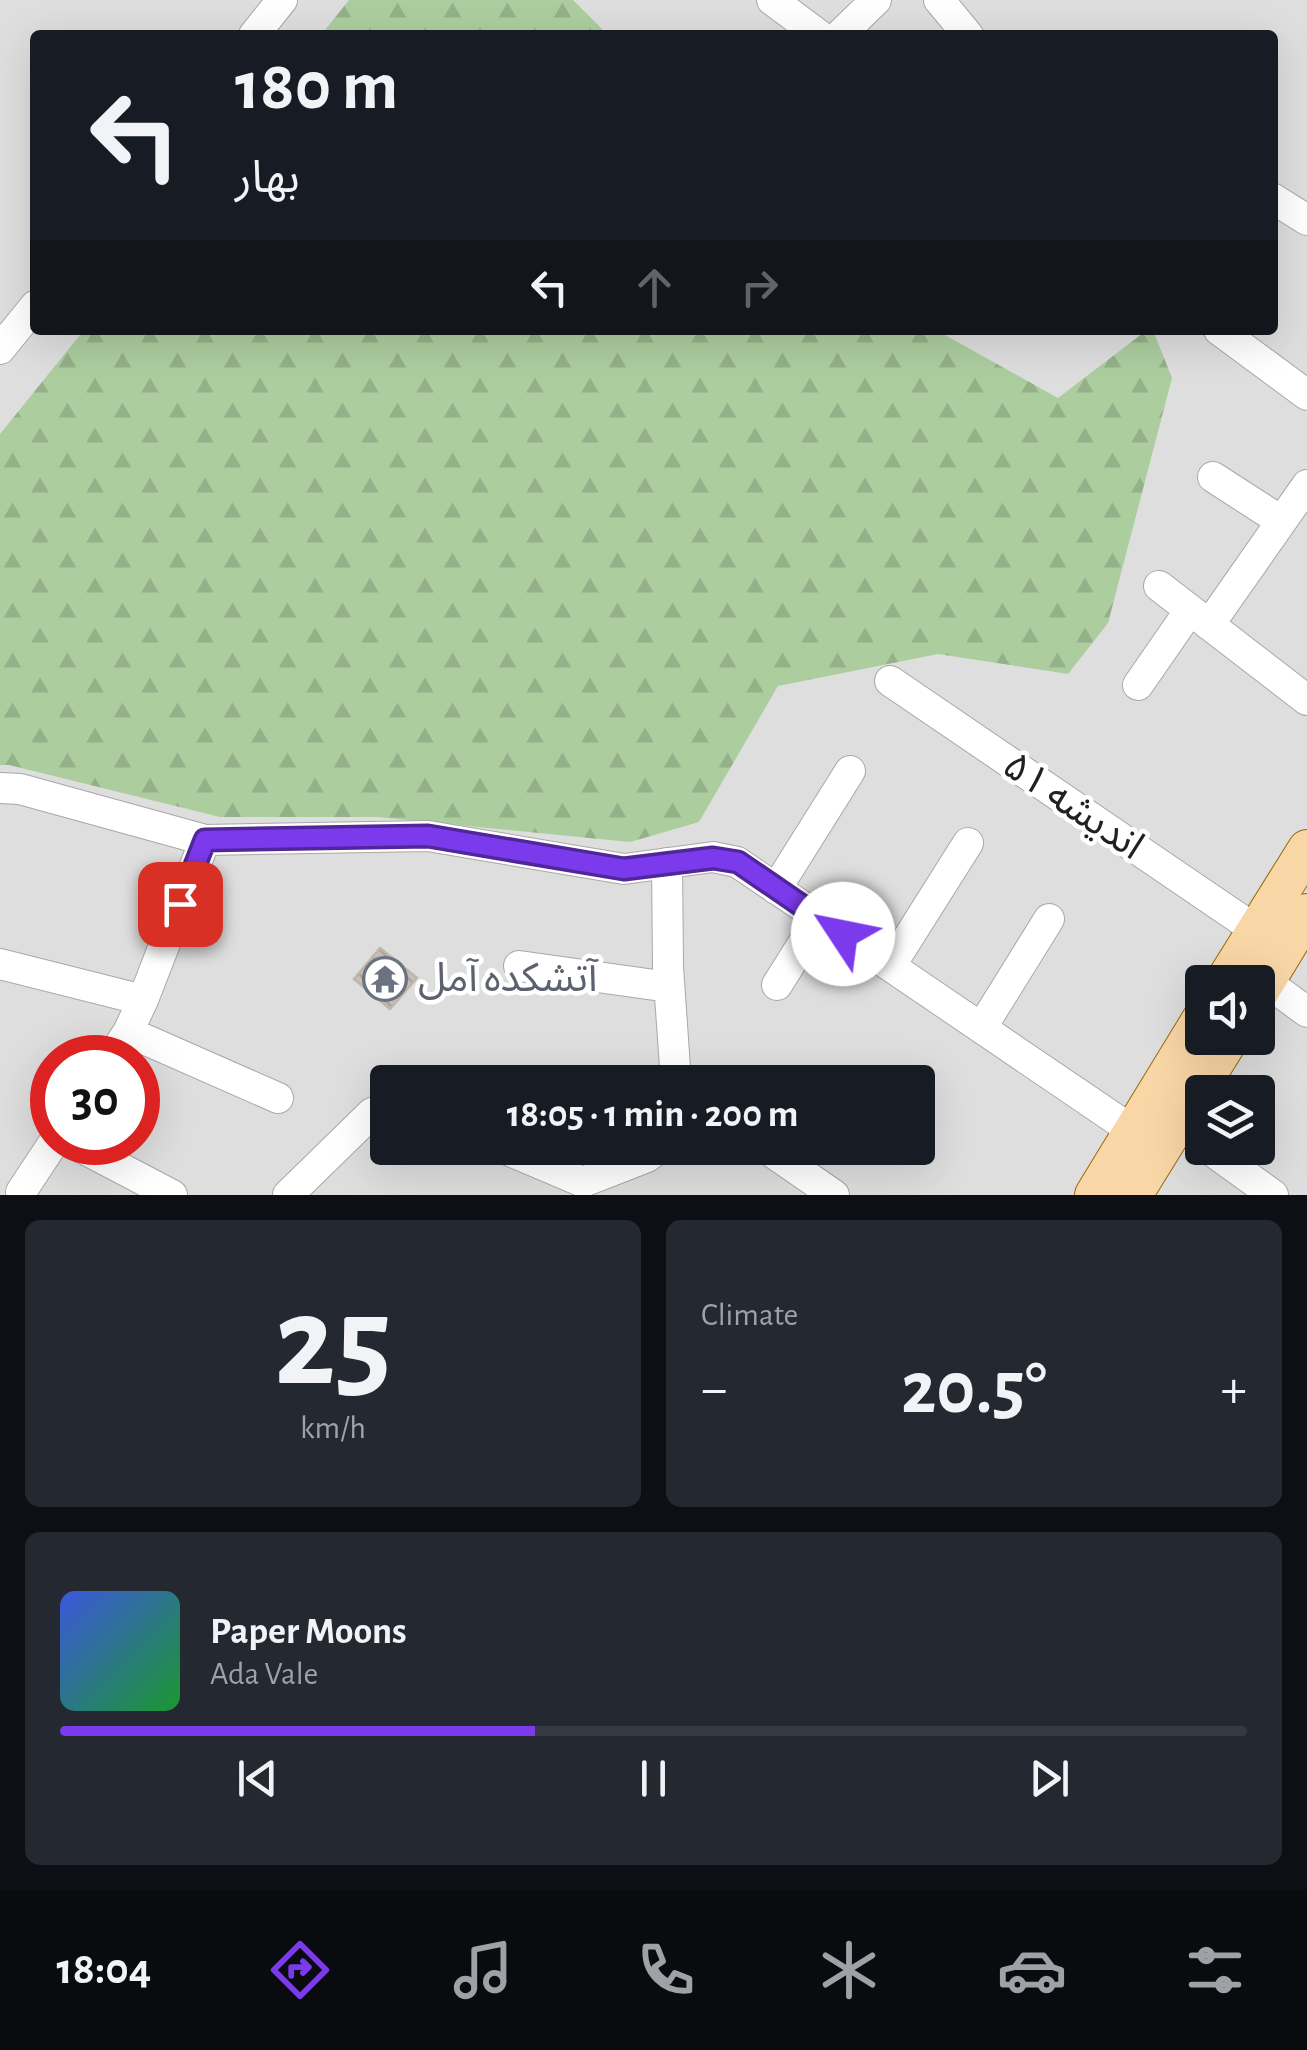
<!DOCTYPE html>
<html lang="en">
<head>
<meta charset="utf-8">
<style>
  :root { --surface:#171b24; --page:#242831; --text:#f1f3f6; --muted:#9ea1a6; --line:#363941; --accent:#7c3aed }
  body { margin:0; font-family:"Alegreya Sans","Noto Sans Arabic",sans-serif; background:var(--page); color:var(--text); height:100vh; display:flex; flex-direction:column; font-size:38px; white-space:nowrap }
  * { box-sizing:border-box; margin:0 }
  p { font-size:32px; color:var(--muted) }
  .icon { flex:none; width:55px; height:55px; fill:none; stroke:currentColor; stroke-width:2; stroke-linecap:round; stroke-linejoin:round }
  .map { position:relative; height:1195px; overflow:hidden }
  .details { display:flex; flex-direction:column; gap:25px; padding:25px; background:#0d0f14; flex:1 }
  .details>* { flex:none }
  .top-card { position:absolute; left:30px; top:30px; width:1248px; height:305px; border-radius:10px; box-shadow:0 10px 40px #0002; background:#171b24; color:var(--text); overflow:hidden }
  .fabs { position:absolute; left:1185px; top:965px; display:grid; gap:20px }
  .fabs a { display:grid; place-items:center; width:90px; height:90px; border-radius:10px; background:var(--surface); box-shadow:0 10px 40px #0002; font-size:50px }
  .speed { position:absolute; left:30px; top:1035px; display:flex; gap:20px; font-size:50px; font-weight:700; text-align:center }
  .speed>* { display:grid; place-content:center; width:130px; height:130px; border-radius:50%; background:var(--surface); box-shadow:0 10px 40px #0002; line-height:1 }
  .speed .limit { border:15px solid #d22; background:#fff; color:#111 }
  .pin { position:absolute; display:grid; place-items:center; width:85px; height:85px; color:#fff; margin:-42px; border-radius:20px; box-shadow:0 5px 15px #0006 }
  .me { position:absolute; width:110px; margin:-55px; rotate:304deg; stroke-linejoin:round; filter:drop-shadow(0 0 8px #0008) }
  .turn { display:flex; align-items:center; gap:35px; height:210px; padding:0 40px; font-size:45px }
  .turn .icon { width:130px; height:130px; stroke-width:2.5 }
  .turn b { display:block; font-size:70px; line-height:85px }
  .lanes { display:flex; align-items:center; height:95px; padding:0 40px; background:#0003; justify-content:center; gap:50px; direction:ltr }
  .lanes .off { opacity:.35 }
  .big { font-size:75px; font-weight:700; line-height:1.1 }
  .details .card { flex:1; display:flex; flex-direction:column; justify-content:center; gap:15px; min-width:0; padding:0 35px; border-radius:15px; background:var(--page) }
  .details .dial { align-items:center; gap:0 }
  .dial b { font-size:130px; line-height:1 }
  .song { display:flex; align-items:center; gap:30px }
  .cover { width:120px; height:120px; border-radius:15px; background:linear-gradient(135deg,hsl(230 70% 55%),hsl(130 70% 35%)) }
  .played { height:10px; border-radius:5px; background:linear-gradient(90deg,var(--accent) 40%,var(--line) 40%) }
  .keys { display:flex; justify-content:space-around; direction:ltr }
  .heat { display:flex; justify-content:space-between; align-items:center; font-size:55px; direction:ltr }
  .details .tiles { flex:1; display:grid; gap:25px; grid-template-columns:1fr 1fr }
  .card:last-child { grid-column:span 2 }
  .trip { position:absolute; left:370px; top:1065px; width:565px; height:100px; border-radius:10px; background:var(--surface); box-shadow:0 10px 40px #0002; font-weight:700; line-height:100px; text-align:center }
  .tabs { display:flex; height:160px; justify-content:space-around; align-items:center; background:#090b0e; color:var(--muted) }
  .tabs .icon { width:70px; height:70px }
  .tabs .on { color:var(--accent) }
  .tabs b { font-size:45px; color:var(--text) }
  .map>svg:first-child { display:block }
</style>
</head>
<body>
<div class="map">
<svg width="1307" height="1195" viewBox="0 0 1307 1195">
  <defs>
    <pattern id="forest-firs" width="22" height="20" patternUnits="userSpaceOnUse" patternTransform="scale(2.5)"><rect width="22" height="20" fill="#acce9f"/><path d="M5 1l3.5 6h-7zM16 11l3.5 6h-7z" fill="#94b189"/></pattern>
    <pattern id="building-back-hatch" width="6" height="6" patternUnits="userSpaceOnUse" patternTransform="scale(2.5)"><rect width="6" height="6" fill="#c6beb8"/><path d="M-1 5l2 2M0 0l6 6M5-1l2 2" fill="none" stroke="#aaa39e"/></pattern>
  </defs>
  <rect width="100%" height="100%" fill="#f1eee8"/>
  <path fill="#dfdede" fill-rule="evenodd" d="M0,0H1307V1195H0ZM35,35H1272V330H35ZM1202,982H1258V1038H1202ZM52,1058H138V1142H52ZM388,1082H918V1148H388ZM1202,1092H1258V1148H1202Z"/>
  <path fill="url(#forest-firs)" d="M349,0H573L608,35H321Z
    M84,330H936L1058,398L1147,330H1153L1172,378L1108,623L1068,674L938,654L778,686L699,822L630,842L377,817H220L9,765H0V434Z"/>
  <path fill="url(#building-back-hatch)" stroke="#c2b6ab" stroke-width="2.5" d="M380,948L417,978L390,1009L354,979Z"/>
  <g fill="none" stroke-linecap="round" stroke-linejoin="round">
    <g stroke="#a8a8a8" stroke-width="32">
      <path id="minor" d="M772,0L819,35
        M939,0L968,35
        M254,35L282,0
        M840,35L876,0
        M1272,198L1307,220
        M1219,330L1307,395
        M0,349L35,306
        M1213,477L1281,521
        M1159,586L1307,700
        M1209,625L1307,485
        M890,681L1256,930
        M1138,685L1190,610
        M0,788L20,789L205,840L428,836L624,869L713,857L737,862L1133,1131
        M667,863L668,967L676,1082
        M776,889L850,771
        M0,964L143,1000
        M891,965L968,843
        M519,966L669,987
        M1265,981L1307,1012
        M777,985L819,918
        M982,1027L1049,919
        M128,1032L278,1098
        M111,1058L128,1032L143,1000L205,840
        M71,1142L172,1195
        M503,1148L583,1182L647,1157L659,1148
        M766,1148L834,1195
        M1208,1148L1273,1195
        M21,1192L54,1142
        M288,1195L372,1113L388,1107"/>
    </g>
    <g stroke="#986a06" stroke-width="40">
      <path id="major" d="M1224,982L1307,849
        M1258,994L1307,913
        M1094,1195L1202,1018
        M1133,1195L1230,1038"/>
    </g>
    <use href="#minor" stroke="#fff" stroke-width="30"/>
    <use href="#major" stroke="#f9d6a6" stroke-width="38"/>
  </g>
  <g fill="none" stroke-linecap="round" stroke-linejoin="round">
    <g stroke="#51269a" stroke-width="25">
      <path id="route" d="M180,904L205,840L428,836L624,869L713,858L738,862L843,934"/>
    </g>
    <use href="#route" stroke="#7c3aed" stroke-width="18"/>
  </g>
  <defs>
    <g id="temple-ring" transform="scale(2.25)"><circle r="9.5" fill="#fff" stroke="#6b7280" stroke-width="1.5"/><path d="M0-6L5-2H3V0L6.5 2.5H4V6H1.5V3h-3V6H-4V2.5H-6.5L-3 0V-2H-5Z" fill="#6b7280"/></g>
  </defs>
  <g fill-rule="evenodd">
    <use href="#temple-ring" x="385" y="979"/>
  </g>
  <g text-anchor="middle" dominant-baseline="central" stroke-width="9" stroke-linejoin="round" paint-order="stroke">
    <g font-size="40" fill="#212121" stroke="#fff">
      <text transform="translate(1073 806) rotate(34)">اندیشه ۵۱</text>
    </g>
    <g font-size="40" fill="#5b616d" stroke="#fff" text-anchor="start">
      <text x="418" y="979">آتشکده آمل</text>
    </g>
  </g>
</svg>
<div class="fabs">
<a><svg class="icon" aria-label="sound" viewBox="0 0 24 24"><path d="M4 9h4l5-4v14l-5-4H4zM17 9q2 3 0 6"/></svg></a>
<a><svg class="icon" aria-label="layers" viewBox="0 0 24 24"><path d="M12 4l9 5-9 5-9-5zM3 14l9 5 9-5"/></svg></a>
</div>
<div class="speed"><div class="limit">30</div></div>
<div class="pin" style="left:180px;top:904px;background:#d93025"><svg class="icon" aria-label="arrive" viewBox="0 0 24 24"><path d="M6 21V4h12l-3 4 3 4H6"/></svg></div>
<svg class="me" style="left:843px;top:934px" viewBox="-20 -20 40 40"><circle r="19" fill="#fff"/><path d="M0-13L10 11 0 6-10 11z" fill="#7c3aed"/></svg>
<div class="trip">18:05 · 1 min · 200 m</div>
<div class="top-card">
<div class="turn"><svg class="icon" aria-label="left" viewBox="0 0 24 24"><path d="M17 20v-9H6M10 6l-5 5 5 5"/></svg><div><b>180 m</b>بهار</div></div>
<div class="lanes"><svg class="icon" aria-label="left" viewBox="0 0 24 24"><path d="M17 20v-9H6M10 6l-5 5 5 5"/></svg><svg class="icon off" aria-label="ahead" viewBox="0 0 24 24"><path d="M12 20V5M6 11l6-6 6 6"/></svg><svg class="icon off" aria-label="right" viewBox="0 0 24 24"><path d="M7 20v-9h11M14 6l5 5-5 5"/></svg></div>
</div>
</div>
<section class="details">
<div class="tiles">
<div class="card dial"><b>25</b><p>km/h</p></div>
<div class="card"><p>Climate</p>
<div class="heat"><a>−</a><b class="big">20.5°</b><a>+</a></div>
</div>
<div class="card">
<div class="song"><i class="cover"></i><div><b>Paper Moons</b><p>Ada Vale</p></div></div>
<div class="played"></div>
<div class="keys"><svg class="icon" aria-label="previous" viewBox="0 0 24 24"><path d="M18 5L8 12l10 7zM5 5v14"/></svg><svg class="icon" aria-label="pause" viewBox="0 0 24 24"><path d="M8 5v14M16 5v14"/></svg><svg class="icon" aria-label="next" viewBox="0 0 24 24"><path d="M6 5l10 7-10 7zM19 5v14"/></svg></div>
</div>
</div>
</section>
<nav class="tabs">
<b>18:04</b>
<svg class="icon on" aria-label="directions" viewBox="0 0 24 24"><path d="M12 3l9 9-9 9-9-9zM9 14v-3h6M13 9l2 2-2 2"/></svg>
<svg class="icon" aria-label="music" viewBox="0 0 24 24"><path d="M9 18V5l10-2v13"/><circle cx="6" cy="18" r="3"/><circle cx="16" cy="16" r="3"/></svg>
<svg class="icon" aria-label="phone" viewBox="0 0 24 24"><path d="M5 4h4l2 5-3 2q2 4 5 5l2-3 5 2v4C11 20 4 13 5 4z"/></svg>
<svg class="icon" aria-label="climate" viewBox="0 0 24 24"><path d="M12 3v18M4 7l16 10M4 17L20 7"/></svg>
<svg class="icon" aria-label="car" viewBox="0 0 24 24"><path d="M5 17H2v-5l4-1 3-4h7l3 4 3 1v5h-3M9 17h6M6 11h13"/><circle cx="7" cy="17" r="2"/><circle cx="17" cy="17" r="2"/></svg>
<svg class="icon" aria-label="filters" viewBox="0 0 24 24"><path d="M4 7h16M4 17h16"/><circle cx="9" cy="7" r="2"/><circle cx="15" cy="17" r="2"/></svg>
</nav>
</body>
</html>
